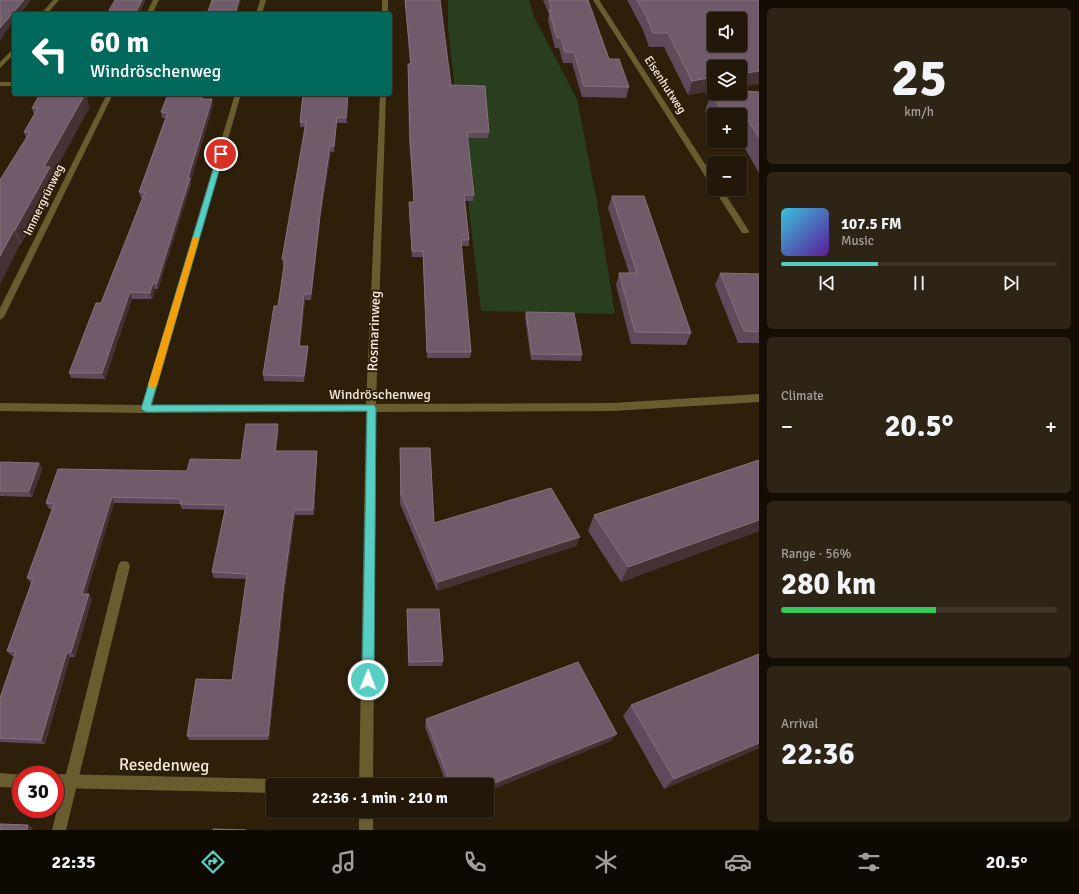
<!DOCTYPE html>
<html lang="en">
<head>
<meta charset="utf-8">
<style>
  :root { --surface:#221708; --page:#2e2416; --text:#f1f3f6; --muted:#a29f9c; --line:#3f3629; --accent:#57cec2 }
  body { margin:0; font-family:Signika,sans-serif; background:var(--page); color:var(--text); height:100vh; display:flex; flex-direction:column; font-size:15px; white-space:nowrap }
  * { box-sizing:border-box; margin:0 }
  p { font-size:13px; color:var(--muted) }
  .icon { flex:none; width:22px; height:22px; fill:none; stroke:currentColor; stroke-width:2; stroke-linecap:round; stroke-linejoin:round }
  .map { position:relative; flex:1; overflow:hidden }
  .details { display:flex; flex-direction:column; gap:8px; padding:8px; background:#130d04; width:320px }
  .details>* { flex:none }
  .hud { position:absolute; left:12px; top:12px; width:380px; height:84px; border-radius:4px; box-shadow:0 1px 3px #0004,0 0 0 1px var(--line); background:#00695c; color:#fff; overflow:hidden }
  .fabs { position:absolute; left:707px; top:12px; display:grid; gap:8px }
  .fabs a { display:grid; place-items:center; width:40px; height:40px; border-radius:4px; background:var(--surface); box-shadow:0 1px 3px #0004,0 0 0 1px var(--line); font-size:20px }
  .speed { position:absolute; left:12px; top:766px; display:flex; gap:8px; font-size:20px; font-weight:700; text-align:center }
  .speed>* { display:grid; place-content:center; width:52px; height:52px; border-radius:50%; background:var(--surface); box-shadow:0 1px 3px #0004,0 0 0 1px var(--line); line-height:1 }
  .speed .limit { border:6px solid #d22; background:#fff; color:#111 }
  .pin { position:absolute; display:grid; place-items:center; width:34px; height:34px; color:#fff; margin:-17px; border:2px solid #fff; border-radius:50%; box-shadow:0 1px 4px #0007 }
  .me { position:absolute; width:44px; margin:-22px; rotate:1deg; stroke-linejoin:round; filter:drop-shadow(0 0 3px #0008) }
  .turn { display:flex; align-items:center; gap:14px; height:84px; padding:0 12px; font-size:18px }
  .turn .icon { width:52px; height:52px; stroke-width:2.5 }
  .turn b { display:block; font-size:28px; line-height:34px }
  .big { font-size:30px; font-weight:800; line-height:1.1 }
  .details .card { flex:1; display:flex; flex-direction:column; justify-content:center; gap:6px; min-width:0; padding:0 14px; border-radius:6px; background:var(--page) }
  .details .dial { align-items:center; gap:0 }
  .dial b { font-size:52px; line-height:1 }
  .song { display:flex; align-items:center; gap:12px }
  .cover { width:48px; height:48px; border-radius:6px; background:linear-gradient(135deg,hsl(190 70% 55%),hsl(270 70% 35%)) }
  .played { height:4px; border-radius:2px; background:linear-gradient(90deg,var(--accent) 35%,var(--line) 35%) }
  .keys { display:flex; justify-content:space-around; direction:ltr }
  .heat { display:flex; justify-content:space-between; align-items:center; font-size:22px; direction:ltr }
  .charge { height:6px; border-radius:3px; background:linear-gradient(90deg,#34c759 56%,var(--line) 0) }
  .trip { position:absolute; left:266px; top:778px; width:228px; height:40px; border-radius:4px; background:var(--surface); box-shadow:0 1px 3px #0004,0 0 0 1px var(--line); font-weight:800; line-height:40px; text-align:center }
  .tab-bar { display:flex; height:64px; justify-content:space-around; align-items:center; background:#0e0903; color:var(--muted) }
  .tab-bar .icon { width:28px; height:28px }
  .tab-bar .active { color:var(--accent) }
  .tab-bar b { font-size:18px; color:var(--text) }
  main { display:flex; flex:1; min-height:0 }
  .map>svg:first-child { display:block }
</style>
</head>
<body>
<main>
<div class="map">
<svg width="759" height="830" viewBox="0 0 759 830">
  <rect width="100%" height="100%" fill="#2e1f0a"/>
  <path fill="#293e1e" d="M448,0H529L535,19L577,99L597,202L615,314L481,311L448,30Z"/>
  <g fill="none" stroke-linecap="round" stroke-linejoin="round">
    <path fill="#695d30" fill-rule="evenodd" d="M124,561L128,562L130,566L66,830H52L118,566L120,562Z"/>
    <path fill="#695d30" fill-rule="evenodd" d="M53,0H59L47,14H41Z
      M153,0H159L152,14H146Z
      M260,0H266L262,14H256Z
      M382,0H388V14H382Z
      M593,0H599L714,178V186L710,184Z
      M14,48V54L0,68V62Z
      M0,82H14V86H0Z
      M107,94H113L4,317L0,320V308Z
      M235,94H241L152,405L366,404L380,94H386L376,404L613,403L759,394V402L613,411L376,412L373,785H359L366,412L146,413L0,411V403L142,405Z
      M714,189H722L749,231L748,233H742Z
      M0,773L23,775H21V788L0,787Z
      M55,774L273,779L278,781L280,785H273V793L55,788V775H53Z
      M359,811H373V830H359Z"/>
  </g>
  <path fill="#5e4a5b" d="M405,0H440L451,85L489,132L488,138H468L474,195L473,201H465L469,240V246H461L471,352L470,358H427L423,257H412L409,208V202H414L409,140L408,70V64H410Z
    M543,0H588L609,59L629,87L626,98L582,97L572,63H563L559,48H555L548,20L549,14Z
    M627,0H759L714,91L759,92V173L740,140V115H714V130L705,111L712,91L688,95L664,47H649L643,30Z
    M303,94H348L347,123H337L334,152H331L321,212L311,300H305L300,346H308V352L304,382L264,381L263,375L278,306L284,265H283L282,259L305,127H300V122Z
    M87,99L89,108L53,174L55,181L21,244H20L0,284V180L26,138L24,132L34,115L32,108Z
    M204,99L213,105L191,180V184L158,289H155L152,299H132L105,379L71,378L69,373L101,303L142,198H141L139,192L165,118H162L161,112Z
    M612,196L691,333L686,345L631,344L616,285L619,273H629L608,208Z
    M720,273L759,274V343H738L715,285Z
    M526,312L582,355L581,361L531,360L525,318Z
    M279,430L276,451L317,456L314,515H295L284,595L269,740H189L187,736L232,680L247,579L214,578L212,572L225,510L182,509L180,504L114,503L86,594L92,599L75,657H70L45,744L0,742V698L15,656H12L7,651L31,583L27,578L52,509H49L46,503L187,471L241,460Z
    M400,448L434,523L580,537L576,546L437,591L400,504Z
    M759,460V531L621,582L588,531L594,515Z
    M0,462L39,463L42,469L32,497L0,496Z
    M407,609L443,661L442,666H408Z
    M631,705L759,748L664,789L623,716Z
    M426,719L611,741L487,785H447L425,727Z"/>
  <path fill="#443235" d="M24,0H31L20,14H14V21L4,34V36L0,41V28Z
    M142,0H146L139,14H135Z
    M239,0H241L237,14H235Z
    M759,71V84L740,87V74Z
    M714,77V91L688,95L692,81Z
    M78,94H89L87,99L89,108L53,174L55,181L21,244L15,230Z
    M203,94H205L202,105L201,99Z
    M348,94L347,123L346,118Z
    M212,99L213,105L191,180V184L158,289L157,283Z
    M337,117V123L334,152V146Z
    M330,146L331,152L321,212L311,300V294L321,206Z
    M14,230L20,244L0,284V256Z
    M153,283L155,289L152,299L150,293Z
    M130,292L132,299L105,379L102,373Z
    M304,294L305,300L300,352L299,346Z
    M308,346V352L304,382V376Z
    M278,424L279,430L276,456L275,451Z
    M317,451V456L314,515L313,510Z
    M39,463L42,469L32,497L29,491Z
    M112,497L114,503L85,599L82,594Z
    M294,510L295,515L284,595L269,740L268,736L283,590Z
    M759,520V531L621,582L628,567Z
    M580,537L576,546L437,591L438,582Z
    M89,594L92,599L75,657L71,652Z
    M67,652L70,657L45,744L41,740Z
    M617,734L611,741L487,792V786Z
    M759,743V748L664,789L674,779Z
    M28,825L33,828L32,830H27Z"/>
  <path fill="#6f5b69" stroke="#84727b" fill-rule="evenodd" d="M0,0H24L0,28Z
    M115,0H142L135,14H107Z
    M212,0H239L235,14H207Z
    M405,0H440L451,85L485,86L489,132H467L474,195H464L469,240H461L471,352H427L423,251H412L409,202H414L410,135L408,64H411Z
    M549,0H588L609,59H619L629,87L584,86L574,52H565L561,38H557L549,10H552Z
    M637,0H759V71L740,74V67H714V77L692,81L668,33H653L646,16ZM714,19H740V45H714Z
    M712,91H714V93H740V91L759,92V138L745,115L723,114Z
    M40,94H85L44,167H50L15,230H14L0,256V188L1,186H0V180L30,132H24L38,108H32Z
    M168,94H203L201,99H212L188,178H190L157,283H153L150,293L130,292L102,373H69L96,303H101L145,192H139L168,113L161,112Z
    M303,94H348L346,118L337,117L334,146H330L321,206L311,294H304L299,346H308L304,376L263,375L274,306H278L285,259H282L306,122H300Z
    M612,196H644L691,333L635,332L619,273H637Z
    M720,273L759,274V332L744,331Z
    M526,312L574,313L582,355L532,354Z
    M246,424H278L275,451H317L313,510H294L283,590L268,736H187L196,679L232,680L247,574L212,572L226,505L180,504L181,499L112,497L82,594H89L71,652H67L41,740L0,738V698L16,651H7L33,579L27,578L54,504L46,503L58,469L187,471L190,459L241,460Z
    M400,448H430L434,523L551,488L580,537L438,582L401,494Z
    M759,460V520L628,567L594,515Z
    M0,462L39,463L29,491H0Z
    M407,609H439L443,661L409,662Z
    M759,654V743L674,779L631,705Z
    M578,662L617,734L487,786V785H451L426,719Z
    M0,824L28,825L27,830H0Z
    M213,829L246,830H213Z"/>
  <path fill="#57cec2" stroke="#39867e" d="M218,153L224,154L151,405H374L376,408L374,680L372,684L368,685L364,684L362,680L367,411L146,412L141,409Z"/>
  <path fill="#f59e0b" d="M193,237H198L199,239L157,385L153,389L148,385Z"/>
  <g text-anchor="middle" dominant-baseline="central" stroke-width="4" stroke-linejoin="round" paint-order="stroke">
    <g font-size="12" fill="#f5eade" stroke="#2e1f0a">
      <text transform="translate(665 85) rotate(57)">Eisenhutweg</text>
      <text transform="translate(44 200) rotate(-64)">Immergrünweg</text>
    </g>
    <g font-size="14" fill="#f5eade" stroke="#2e1f0a">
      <text transform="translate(374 331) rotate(-88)">Rosmarinweg</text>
      <text x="380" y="394">Windröschenweg</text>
    </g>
    <g font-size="17" fill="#f5eade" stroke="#2e1f0a">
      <text transform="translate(164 765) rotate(1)">Resedenweg</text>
    </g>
  </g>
</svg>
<div class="fabs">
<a><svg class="icon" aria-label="sound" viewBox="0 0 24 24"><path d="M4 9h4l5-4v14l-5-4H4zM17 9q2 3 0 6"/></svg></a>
<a><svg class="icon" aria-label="layers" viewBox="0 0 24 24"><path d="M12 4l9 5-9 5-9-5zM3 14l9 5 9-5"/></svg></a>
<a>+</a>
<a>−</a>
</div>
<div class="speed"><div class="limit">30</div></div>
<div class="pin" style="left:221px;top:154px;background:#d93025"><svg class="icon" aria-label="arrive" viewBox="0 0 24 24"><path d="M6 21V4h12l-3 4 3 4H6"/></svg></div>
<svg class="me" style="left:368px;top:680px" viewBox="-20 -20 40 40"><circle r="17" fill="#57cec2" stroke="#fff" stroke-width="3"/><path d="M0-11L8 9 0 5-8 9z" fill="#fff"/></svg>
<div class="trip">22:36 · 1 min · 210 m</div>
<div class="hud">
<div class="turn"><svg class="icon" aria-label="left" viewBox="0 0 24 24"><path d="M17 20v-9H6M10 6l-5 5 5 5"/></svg><div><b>60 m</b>Windröschenweg</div></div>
</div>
</div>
<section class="details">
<div class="card dial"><b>25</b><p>km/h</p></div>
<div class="card">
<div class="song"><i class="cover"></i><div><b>107.5 FM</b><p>Music</p></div></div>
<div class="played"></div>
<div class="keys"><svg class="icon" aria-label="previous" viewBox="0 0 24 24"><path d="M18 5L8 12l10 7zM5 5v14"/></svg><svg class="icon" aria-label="pause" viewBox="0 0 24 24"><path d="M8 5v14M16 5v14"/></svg><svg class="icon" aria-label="next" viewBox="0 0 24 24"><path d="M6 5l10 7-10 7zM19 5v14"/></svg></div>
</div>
<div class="card"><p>Climate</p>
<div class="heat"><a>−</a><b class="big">20.5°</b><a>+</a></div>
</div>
<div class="card"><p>Range · 56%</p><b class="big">280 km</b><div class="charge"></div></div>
<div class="card"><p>Arrival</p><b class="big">22:36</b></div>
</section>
</main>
<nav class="tab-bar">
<b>22:35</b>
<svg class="icon active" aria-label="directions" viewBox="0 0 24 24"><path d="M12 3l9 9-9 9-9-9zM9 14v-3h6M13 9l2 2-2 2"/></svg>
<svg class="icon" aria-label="music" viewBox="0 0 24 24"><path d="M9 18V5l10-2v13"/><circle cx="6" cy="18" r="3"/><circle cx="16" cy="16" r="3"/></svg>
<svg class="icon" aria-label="phone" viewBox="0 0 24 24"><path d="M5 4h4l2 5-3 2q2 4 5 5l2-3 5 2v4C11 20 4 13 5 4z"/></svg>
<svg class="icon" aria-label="climate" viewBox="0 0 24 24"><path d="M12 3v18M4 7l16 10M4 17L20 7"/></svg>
<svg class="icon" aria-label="car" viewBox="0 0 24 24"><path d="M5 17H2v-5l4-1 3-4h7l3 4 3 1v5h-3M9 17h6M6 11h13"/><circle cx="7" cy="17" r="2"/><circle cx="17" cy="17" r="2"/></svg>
<svg class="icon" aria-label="filters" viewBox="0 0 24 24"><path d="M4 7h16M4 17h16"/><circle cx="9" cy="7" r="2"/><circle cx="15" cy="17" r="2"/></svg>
<b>20.5°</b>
</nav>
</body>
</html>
